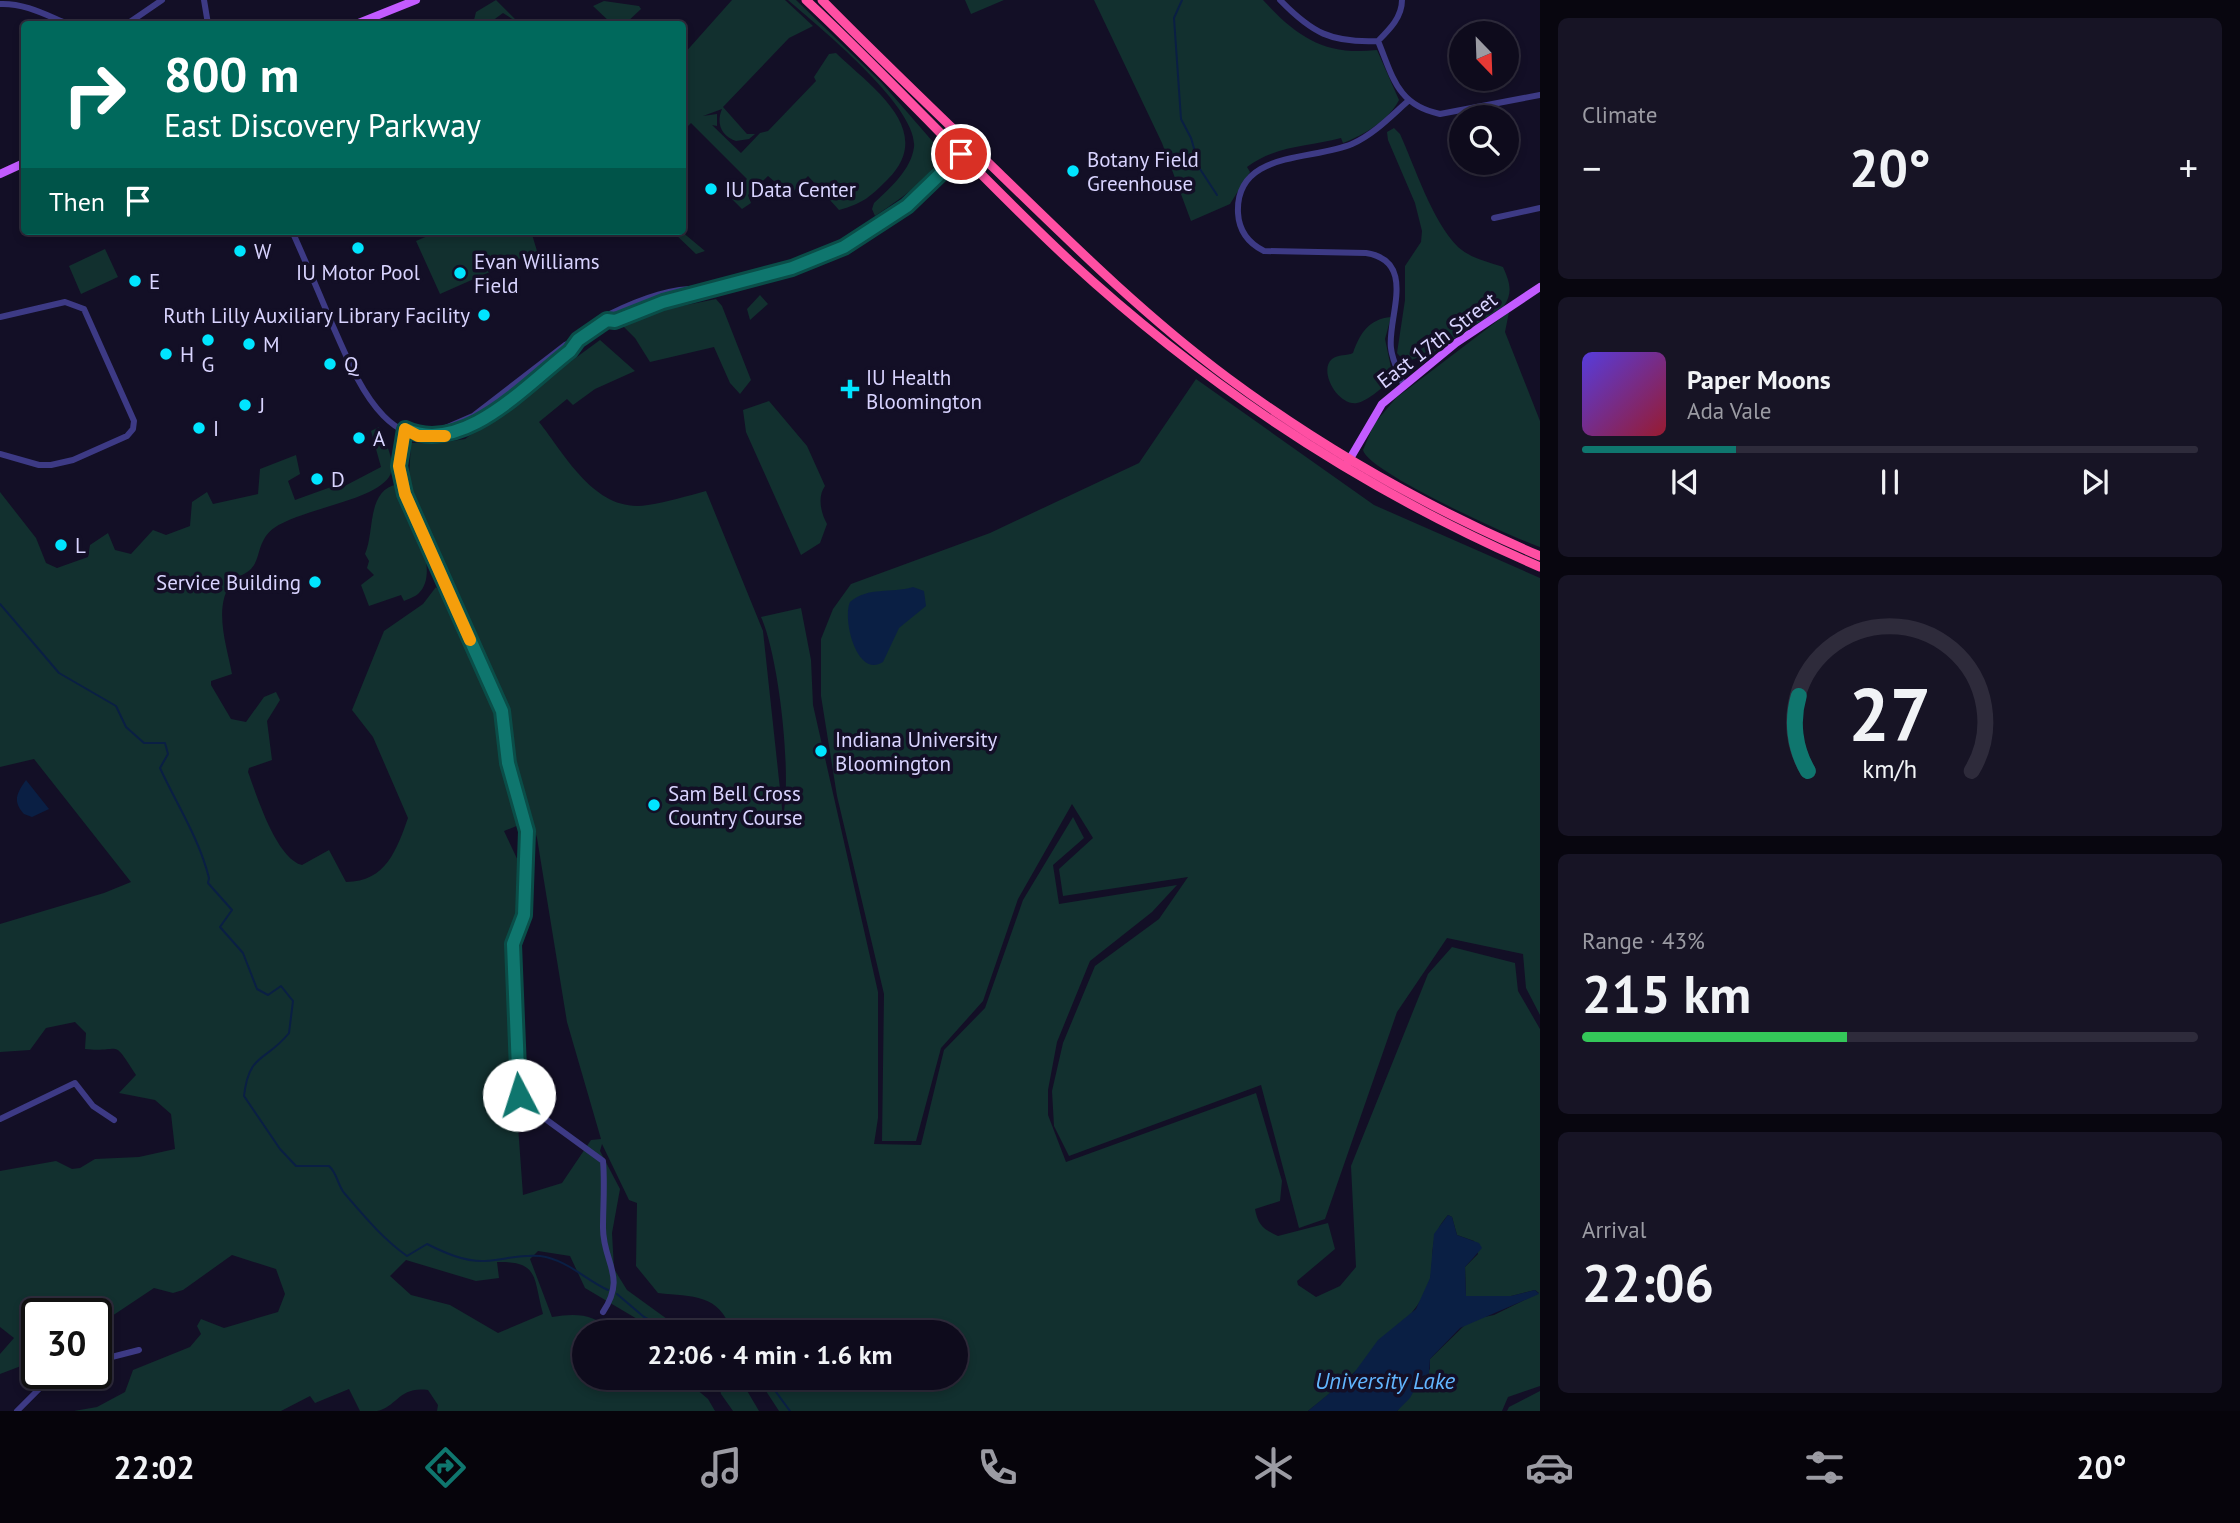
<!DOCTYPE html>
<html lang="en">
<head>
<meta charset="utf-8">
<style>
  :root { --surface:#0e0b1c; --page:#171425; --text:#f1f3f6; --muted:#9b9ba3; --line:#2e2b3b; --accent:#0f766e }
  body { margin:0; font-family:"PT Sans",sans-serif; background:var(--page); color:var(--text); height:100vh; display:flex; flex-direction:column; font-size:26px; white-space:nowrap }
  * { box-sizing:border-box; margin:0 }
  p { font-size:23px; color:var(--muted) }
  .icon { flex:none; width:38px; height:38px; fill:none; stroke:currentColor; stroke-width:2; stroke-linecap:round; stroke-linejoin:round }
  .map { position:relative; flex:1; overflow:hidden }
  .sheet { display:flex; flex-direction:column; gap:18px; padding:18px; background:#08060f; width:700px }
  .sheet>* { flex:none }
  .guide { position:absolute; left:21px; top:21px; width:665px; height:214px; border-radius:7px; box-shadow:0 4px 10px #0003,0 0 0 2px var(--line); background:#00695c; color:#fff; overflow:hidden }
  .needle { width:46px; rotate:157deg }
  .fabs { position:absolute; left:1449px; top:21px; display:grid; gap:14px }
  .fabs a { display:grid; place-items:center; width:70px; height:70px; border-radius:50%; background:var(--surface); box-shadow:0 4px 10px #0003,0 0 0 2px var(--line); font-size:35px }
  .speed { position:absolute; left:21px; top:1298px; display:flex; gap:14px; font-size:35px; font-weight:700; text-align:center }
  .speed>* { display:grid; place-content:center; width:91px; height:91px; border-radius:50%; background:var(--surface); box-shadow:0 4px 10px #0003,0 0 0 2px var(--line); line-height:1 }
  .speed .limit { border:4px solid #111; border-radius:10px; background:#fff; color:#111 }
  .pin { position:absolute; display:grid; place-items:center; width:60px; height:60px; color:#fff; margin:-30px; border:4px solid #fff; border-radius:50%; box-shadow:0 2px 7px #0007 }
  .me { position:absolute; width:77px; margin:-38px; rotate:355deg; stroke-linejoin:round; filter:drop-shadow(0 0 5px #0008) }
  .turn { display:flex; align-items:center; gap:24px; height:147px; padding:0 28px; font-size:32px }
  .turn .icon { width:91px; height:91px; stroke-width:2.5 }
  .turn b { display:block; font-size:49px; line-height:60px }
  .then { display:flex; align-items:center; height:66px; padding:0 28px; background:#0003; gap:14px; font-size:26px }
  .big { font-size:52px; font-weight:800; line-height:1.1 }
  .sheet .tile { flex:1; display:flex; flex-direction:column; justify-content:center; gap:10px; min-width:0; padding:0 24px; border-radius:10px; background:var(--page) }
  .sheet .dial { align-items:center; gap:0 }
  .dial svg { height:182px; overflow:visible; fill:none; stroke:var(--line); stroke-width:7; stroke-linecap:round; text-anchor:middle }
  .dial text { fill:var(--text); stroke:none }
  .song { display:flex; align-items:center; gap:21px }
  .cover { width:84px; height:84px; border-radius:10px; background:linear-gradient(135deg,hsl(250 70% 55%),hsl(350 70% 35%)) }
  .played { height:7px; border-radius:4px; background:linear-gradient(90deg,var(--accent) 25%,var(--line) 25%) }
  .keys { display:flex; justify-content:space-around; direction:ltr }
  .heat { display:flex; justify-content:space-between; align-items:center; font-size:38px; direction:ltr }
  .charge { height:10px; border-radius:5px; background:linear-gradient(90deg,#34c759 43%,var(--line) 0) }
  .trip { position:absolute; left:572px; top:1320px; width:396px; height:70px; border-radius:35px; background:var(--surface); box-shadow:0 4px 10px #0003,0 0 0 2px var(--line); font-weight:800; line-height:70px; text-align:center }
  .tab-bar { display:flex; height:112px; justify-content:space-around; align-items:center; background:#06040b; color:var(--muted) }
  .tab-bar .icon { width:49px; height:49px }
  .tab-bar .active { color:var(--accent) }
  .tab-bar b { font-size:32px; color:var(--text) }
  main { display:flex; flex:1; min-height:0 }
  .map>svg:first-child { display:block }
</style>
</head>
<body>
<main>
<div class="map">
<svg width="1540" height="1411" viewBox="0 0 1540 1411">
  <rect width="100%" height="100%" fill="#130f26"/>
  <path fill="#12302f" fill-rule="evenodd" d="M496,0L520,24L503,13L488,24H473L476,12Z
    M732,0H785L813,26L789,38L723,107L747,134H755L749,139L736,141C721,136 716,123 722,109L703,116L717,114V126L712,125L741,153L760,133L768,131L816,81L814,77L829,54L836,53C870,86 937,130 888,179C870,197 864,203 839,210L808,176L790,195L768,176L748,195L751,203L742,209L731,198L747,179L691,123L683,131V55Z
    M788,0H796L881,82L940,150C941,173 894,203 875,216L872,209L874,203C890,188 911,170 914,147C918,107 819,27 788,0Z
    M965,0H1004L971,14Z
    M1094,0H1263C1297,37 1325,56 1377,50L1399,100C1389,120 1364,135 1343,143L1341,138C1308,147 1276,145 1247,167L1250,172L1230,204L1191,221L1162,143Z
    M604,1L639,6L641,9L625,24H612L593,6Z
    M1394,128L1400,134C1415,167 1432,221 1458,247C1470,258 1488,262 1503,267C1510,283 1513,292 1504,306L1434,352L1405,362L1397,353L1405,300V266L1421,242L1422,231L1415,203L1388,140L1387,132Z
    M439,231H531L537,251L440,294L416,241Z
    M672,231H681L705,251L696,254Z
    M105,249L118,277L81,294L69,266Z
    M760,295L768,304L750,320L747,309Z
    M716,299L722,306L751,380L740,394L730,383L714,347L650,362L635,338L623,326L667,309Z
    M1509,312L1505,332L1540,421V547C1513,538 1368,472 1363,450L1374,424L1396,398Z
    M1391,317L1385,339L1393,377C1386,385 1368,401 1357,403C1338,406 1318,371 1332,359C1338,354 1347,356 1353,353C1360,333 1369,319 1391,317Z
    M600,340L635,371L595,389L573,405L567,399L539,422C566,456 596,514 648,505C668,502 687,496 706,491L763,631L783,817C792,775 779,657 761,617L801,608L811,660L813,705L878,992V1118L874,1144L921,1145L944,1050L985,1008L1023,900L1073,817L1084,838L1053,865L1059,904L1177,885L1152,912L1090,961L1057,1042L1048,1090V1115L1066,1162L1256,1093L1282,1181L1280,1201L1255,1209C1258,1225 1263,1229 1278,1236L1328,1223L1335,1249L1297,1281L1298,1285L1316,1297L1340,1286L1356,1267L1351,1166L1428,974L1452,947L1515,963L1518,991L1540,1029V1386L1508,1397L1502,1411H1397L1430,1369V1359L1470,1320L1494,1315L1539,1293L1535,1290L1511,1296H1466L1465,1267L1478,1254L1474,1241L1457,1235L1452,1217L1448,1215C1423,1243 1439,1263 1426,1291C1409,1326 1340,1387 1308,1411H779L764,1388L747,1377H956V1332H732C719,1293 693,1297 658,1293L636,1266L637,1203L629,1200L602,1144L600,1151L620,1189L612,1233L614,1269L627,1290L685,1332H659L585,1288L570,1256L538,1251L530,1259L552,1317C578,1313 593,1314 614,1332H584V1377H682L708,1399L715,1411H437L438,1405L428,1390C399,1386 397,1407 377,1411C372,1411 365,1411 360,1411L349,1389L315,1403L310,1396L281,1411H74L97,1407L125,1392L133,1370L190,1347L201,1334L197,1326L201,1319L224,1328L278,1312L285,1294L276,1269L232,1255L183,1290L173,1293L154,1288L112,1316L96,1321V1314H37V1351L21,1366L0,1374V1354L14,1338L0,1327V1171L56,1161L72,1169L80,1168L95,1159L139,1157L175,1149L171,1114L155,1100L119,1093L136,1075C111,1036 123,1053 85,1049L86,1033L75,1022L46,1028L30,1050L0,1052V924L104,893L131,882L34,759L0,767V492L36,538L46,563L57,568L88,557L90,545L108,533L115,550L131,554L153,530L166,535L190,526L192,502L207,492L213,504L258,494L260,469L296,455L300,474L288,481L295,500L331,487L337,490L381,467L371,431L379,427C384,440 398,463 389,477C373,501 301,509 274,528C257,540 261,559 251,569C246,574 238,576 233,581C212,605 227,647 232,674L211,681V685L231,719L246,722L264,697L276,692L280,700L267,721L272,760L249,768L248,772C257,796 276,858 302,865L329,850L346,882C386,882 397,849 408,818L373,737L352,710L384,631L423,604L436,587L439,591L496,709L502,760L519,825L504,831L520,865L518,921L505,946L523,1195L562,1183L591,1140L601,1139L567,1022L537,838L516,771L511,726L414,511L409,477L411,443H440L465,439ZM406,1260L476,1281L499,1278L497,1262C540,1261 533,1278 543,1314L498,1333L450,1305L411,1295L390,1276Z
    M1196,379L1374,505L1540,578V1015L1526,988L1523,954L1447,938L1397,1012L1325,1219L1299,1228L1261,1085L1069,1156L1054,1126L1052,1091L1063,1043L1095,966L1159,919L1188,877L1063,896L1059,869L1093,838L1072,804L1018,899L983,1001L941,1048L916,1141H882L884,994L837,796L821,696V639L833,609L851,584L990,533L1139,463Z
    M769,401L807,446L825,486C817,497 821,513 827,524L820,543L801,555L746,432L743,410Z
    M398,484C408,509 442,570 419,593C415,597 408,599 404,601L401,595L369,606L361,585L374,575L367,568L369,561L365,554C375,532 366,490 398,484Z
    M717,1377H739L759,1411H733L721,1394Z
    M1540,1391V1411H1507L1509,1407Z"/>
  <path fill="#0a1f44" d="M913,587L924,591L926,606L899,628L883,662C857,679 842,619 850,602C869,586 890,594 913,587Z
    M26,780L49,809L32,817L24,814C12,801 17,793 26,780Z
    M1448,1215L1452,1217L1457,1235L1479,1243L1482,1248L1465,1267L1466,1296H1511L1535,1290L1539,1294L1460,1328L1430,1359L1429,1374L1422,1376L1410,1398L1397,1411H1308L1354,1373L1378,1340L1416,1309L1430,1278L1434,1234Z"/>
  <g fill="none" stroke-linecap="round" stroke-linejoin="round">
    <path stroke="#0a1f44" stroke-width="2" d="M1182,0L1174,18L1181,119L1191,138L1200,169L1217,195
      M0,604L59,673L116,706L126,727L144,743H165L168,754L160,768C177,805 199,838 209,878L208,883L232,910L220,927L243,953L257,989L268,995L281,986L293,1001L289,1033C266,1062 249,1052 244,1096L280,1149L296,1166H329C338,1174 337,1185 345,1194C364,1216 383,1239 407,1256L427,1244C445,1253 465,1262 485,1261C503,1260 521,1254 540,1256C568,1260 584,1279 608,1290
      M617,1294L644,1317L672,1332
      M765,1377L790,1411"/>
    <path stroke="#3d3a85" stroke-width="6" d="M204,0L208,24
      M1280,0C1312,33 1331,43 1378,41
      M1402,0C1402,17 1390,29 1378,41C1393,77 1397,105 1440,114L1540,95
      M0,4C25,3 46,15 68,24
      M127,24L162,0
      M1494,218L1540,208
      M292,231C306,262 319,293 332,324C357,380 388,466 467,428C500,414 541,374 570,351C580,336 603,326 610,314C641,299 675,286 709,289
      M0,317L65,302L84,309L134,421L133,429L127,436L73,460L51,465H39L0,454
      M606,320L615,321C672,296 733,288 793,268C864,245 919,198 970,145
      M1403,384C1399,373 1392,360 1391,348C1387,318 1418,261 1366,253L1264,251C1248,243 1239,231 1238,213C1235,150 1313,161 1352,144C1374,134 1390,117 1408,101
      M405,429L399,466L405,494L502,711L508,763L527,831L524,915L513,944L519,1095L529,1107L603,1161C605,1184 603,1206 603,1228C603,1263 627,1276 603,1312
      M408,430L443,429L473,416L565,345L576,340
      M0,1119L75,1083L93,1106L114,1120
      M96,1361L139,1350
      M17,1411L42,1386L63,1374"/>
    <path stroke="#c25bff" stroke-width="8" d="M356,24L416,0
      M0,174L24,163
      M1348,462L1382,404L1456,343L1540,287"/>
    <path stroke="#ff4fa3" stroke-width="9" d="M806,0C896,84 979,176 1069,260C1208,388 1366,492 1540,567
      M822,0C880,59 940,116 1000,174C1073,245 1146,317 1228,378C1325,450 1430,509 1540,556"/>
  </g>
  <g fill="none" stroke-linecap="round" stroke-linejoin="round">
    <g stroke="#0a4d48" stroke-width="18">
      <path id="route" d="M519,1095L513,944L524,915L527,831L508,763L502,711L405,494L399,466L405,429C463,456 526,385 570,351L578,340L607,320L615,321L663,302L792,268L844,247L907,206L961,154"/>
    </g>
    <use href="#route" stroke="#0f766e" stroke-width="12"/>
    <path stroke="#f59e0b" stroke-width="12" d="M445,436H418L405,429L399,466L405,494L470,640"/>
  </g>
  <g fill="#00e5ff" stroke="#130f26" stroke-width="2.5">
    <circle cx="1073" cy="171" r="7"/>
    <circle cx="711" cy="189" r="7"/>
    <circle cx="358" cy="248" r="7"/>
    <circle cx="240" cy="251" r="7"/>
    <circle cx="460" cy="273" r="7"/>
    <circle cx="135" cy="281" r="7"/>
    <circle cx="484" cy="315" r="7"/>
    <circle cx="208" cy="340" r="7"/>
    <circle cx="249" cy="344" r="7"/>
    <circle cx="166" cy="354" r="7"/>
    <circle cx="330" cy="364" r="7"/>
    <path d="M846.5 378.5h7v7h7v7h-7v7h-7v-7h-7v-7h7z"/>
    <circle cx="245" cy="405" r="7"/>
    <circle cx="199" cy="428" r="7"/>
    <circle cx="359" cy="438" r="7"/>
    <circle cx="317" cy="479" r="7"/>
    <circle cx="61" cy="545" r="7"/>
    <circle cx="315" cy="582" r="7"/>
    <circle cx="821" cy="751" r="7"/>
    <circle cx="654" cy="805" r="7"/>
  </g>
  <g text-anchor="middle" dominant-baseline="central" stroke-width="7" stroke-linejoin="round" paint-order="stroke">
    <g font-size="21" fill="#d9d4ff" stroke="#130f26" text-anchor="start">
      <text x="1087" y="159">Botany Field<tspan x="1087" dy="24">Greenhouse</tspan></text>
      <text x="725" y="189">IU Data Center</text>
      <text x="254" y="251">W</text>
      <text x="474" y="261">Evan Williams<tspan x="474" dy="24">Field</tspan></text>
      <text x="358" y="272" text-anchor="middle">IU Motor Pool</text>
      <text x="149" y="281">E</text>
      <text x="470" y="315" text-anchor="end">Ruth Lilly Auxiliary Library Facility</text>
      <text x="263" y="344">M</text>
      <text x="180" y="354">H</text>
      <text x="208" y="364" text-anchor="middle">G</text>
      <text x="344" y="364">Q</text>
      <text x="866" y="377">IU Health<tspan x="866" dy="24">Bloomington</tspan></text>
      <text x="259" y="405">J</text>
      <text x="213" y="428">I</text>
      <text x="373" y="438">A</text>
      <text x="331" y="479">D</text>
      <text x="75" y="545">L</text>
      <text x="301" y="582" text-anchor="end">Service Building</text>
      <text x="835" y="739">Indiana University<tspan x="835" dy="24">Bloomington</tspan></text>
      <text x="668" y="793">Sam Bell Cross<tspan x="668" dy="24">Country Course</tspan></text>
    </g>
    <g font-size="21" fill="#d9d4ff" stroke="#130f26">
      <text transform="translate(1437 340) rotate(-37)">East 17th Street</text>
    </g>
    <g font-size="23" font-style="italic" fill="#62b6ff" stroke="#130f26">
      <text x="1385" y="1380">University Lake</text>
    </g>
  </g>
</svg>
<div class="fabs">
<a><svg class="needle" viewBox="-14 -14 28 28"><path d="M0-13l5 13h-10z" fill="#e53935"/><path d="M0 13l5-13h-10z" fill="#9b9ba3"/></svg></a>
<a><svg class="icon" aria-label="search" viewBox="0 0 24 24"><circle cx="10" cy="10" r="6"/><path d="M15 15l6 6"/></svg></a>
</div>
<div class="speed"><div class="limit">30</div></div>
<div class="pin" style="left:961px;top:154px;background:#d93025"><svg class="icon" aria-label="arrive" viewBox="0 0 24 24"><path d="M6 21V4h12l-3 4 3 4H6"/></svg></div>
<svg class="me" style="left:519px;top:1095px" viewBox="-20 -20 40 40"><circle r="19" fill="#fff"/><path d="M0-13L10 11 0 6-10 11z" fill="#0f766e"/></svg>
<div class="trip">22:06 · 4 min · 1.6 km</div>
<div class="guide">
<div class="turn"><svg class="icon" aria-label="right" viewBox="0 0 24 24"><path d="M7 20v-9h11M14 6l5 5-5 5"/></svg><div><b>800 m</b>East Discovery Parkway</div></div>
<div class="then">Then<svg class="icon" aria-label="arrive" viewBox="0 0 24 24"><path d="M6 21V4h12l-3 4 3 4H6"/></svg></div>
</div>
</div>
<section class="sheet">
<div class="tile"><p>Climate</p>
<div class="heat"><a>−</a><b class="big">20°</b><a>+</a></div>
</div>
<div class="tile">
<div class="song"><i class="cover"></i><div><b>Paper Moons</b><p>Ada Vale</p></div></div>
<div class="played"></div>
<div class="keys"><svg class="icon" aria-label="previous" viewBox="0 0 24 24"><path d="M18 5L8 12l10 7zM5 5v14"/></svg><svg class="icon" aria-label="pause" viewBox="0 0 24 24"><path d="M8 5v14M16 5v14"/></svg><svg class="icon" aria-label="next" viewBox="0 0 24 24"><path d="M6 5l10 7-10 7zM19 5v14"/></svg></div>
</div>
<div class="tile dial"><svg viewBox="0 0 100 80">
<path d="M14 69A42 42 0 1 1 86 69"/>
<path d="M14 69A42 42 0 0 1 10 36" stroke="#0f766e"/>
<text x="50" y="56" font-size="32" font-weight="700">27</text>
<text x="50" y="72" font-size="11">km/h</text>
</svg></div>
<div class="tile"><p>Range · 43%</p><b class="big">215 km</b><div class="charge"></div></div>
<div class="tile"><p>Arrival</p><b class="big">22:06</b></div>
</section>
</main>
<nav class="tab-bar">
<b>22:02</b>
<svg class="icon active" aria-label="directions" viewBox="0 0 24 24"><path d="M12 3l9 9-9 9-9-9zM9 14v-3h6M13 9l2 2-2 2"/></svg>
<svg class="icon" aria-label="music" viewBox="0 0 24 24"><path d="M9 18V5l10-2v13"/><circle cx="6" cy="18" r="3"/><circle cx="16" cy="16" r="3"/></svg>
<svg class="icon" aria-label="phone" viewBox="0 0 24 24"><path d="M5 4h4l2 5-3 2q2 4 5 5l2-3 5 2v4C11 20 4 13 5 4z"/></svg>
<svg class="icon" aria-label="climate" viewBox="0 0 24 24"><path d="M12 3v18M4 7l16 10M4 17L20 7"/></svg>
<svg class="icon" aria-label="car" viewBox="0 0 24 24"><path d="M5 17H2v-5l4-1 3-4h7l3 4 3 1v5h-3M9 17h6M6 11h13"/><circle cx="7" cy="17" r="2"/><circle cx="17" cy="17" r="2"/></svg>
<svg class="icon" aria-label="filters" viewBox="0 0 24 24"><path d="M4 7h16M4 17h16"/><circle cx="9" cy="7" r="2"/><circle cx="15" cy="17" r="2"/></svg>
<b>20°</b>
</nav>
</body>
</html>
